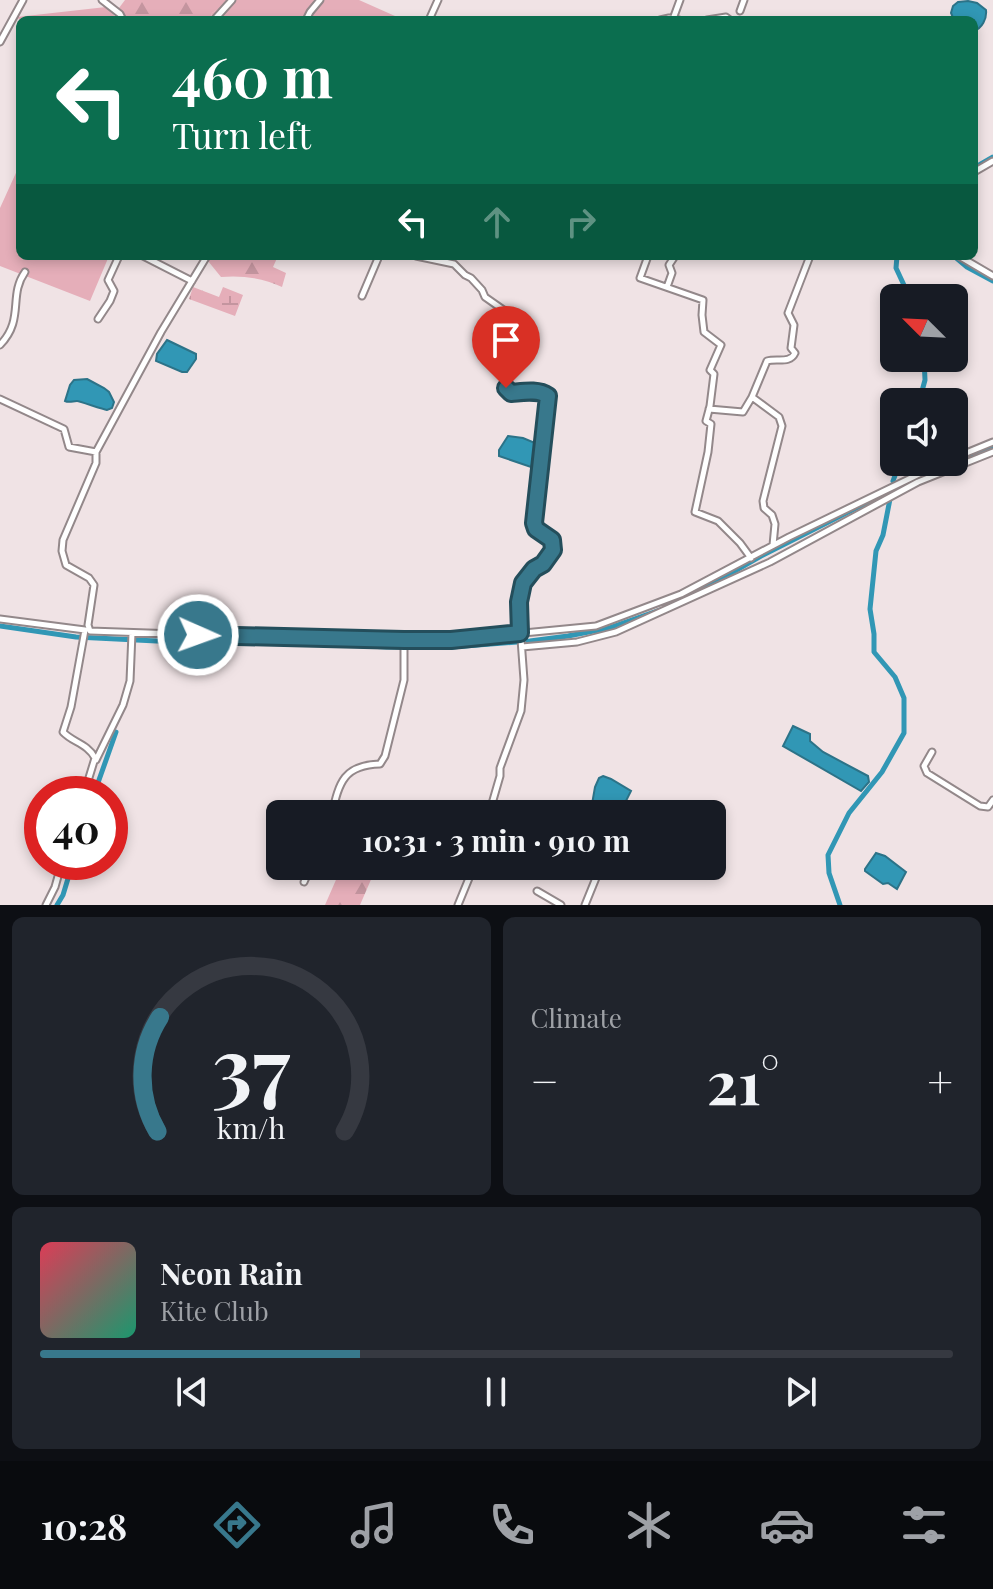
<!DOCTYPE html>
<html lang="en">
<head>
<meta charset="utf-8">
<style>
  :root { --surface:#171b24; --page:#20242c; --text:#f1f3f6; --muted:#9ea1a6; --line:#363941; --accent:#38788c }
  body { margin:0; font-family:"Playfair Display",serif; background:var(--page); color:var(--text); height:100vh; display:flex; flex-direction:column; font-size:30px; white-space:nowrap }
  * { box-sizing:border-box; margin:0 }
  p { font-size:26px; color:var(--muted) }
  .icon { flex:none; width:44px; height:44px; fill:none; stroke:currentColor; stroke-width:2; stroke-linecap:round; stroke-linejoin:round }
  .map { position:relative; height:905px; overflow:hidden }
  .panel { display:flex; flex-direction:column; gap:12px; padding:12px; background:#0d0f14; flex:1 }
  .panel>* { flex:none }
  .hud { position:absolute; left:16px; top:16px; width:962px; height:244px; border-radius:12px; box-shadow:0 4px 12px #0003; background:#0b6e4f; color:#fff; overflow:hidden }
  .needle { width:52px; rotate:294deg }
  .fabs { position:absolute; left:880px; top:284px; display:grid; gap:16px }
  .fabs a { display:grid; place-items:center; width:88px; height:88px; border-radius:12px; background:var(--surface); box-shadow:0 4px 12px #0003; font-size:40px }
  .speed { position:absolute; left:24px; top:776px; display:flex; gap:16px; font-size:40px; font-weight:700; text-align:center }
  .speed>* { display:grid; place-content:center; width:104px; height:104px; border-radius:50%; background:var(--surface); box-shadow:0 4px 12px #0003; line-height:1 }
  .speed .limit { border:12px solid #d22; background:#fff; color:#111 }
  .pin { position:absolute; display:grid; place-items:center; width:68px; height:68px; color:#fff; margin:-82px -34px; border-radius:50% 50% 50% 0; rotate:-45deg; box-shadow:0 0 8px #0007 }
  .pin .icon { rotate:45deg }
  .me { position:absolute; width:88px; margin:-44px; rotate:92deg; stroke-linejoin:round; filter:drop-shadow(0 0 6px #0008) }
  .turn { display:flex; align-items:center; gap:28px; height:168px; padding:0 24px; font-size:36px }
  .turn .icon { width:104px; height:104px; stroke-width:2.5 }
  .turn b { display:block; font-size:56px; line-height:68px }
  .lanes { display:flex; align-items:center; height:76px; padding:0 24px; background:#0003; justify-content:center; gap:40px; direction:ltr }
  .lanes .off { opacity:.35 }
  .big { font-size:60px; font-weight:700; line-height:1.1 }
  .panel .card { flex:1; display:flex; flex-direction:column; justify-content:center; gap:12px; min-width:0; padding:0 28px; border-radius:12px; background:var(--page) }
  .panel .dial { align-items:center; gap:0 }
  .dial svg { height:208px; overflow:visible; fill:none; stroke:var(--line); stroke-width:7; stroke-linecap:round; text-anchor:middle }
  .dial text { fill:var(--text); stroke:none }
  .song { display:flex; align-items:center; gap:24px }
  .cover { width:96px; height:96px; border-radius:12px; background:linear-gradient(135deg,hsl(350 70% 55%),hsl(160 70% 35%)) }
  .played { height:8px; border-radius:4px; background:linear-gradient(90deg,var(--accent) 35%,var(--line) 35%) }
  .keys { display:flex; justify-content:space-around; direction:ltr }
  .heat { display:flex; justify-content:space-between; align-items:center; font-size:44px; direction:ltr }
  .panel .tiles { flex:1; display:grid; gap:12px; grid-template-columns:1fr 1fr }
  .card:last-child { grid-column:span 2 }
  .trip { position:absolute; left:266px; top:800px; width:460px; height:80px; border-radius:12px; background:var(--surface); box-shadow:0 4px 12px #0003; font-weight:700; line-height:80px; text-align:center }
  .dock { display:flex; height:128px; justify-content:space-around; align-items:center; background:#090b0e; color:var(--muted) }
  .dock .icon { width:56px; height:56px }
  .dock .selected { color:var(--accent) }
  .dock b { font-size:36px; color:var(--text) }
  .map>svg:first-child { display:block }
</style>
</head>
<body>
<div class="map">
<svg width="993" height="905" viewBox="0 0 993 905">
  <defs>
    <pattern id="forest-firs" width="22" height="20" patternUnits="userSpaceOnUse" patternTransform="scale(2)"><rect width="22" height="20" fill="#e5aeb9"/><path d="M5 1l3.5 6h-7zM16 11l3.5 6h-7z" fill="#c4959f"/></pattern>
    <pattern id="wetland-marsh" width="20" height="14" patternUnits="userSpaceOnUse" patternTransform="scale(2)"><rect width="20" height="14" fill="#e5aeb9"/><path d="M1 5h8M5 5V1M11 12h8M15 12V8" fill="none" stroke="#c4959f"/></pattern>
  </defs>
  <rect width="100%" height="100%" fill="#f0e3e5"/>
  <path fill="url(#forest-firs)" d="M125,0H227L225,5L212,13L210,20H124L119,8Z
    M209,256H278L273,267L286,273L282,287C264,278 241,275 221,277L208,261Z
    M342,866H371L376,868L360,905H325Z"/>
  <path fill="url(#wetland-marsh)" d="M193,287L219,297L223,287L243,295L235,316L189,299Z"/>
  <path fill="#e5aeb9" d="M227,0H359L404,20H210L212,13L225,5Z
    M106,7L119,20H20L17,17Z
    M20,164V256H109L90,301L0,266V208Z"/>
  <path fill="#3197b5" stroke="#2c7388" stroke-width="2" d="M968,1L977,3L986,10C987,19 982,28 974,31V20H954L951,13L953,6L958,2Z
    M167,340L196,354V359L187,372H182L156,361L157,354Z
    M87,379L104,388L109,392L114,402L112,408L107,410C102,409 79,401 77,401C73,401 69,403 65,401L70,385L74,380Z
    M508,436L523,438L535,443L538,450L531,467L499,456V450Z
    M793,726L810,734V741L823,752L868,776L869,782L861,791L783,746Z
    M603,776L611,779L631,791L621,811L615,813L592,804L595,787L599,778Z
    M876,853L885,856L906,872L897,889L888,883L883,884L865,871V869Z"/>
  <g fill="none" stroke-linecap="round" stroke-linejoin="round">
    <path stroke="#3197b5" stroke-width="5" d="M974,168L993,157
      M897,256L896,268L910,298
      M954,256L967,267L993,281
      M919,402L925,380L924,358
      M954,462L993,448
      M893,481L900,462
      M691,596L761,556L894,489L954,462
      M0,626L76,637L217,644L290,642L387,647H452L530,641L568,636L609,628L660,610
      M94,794L116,732
      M57,905L63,895L73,862
      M840,905L829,873L828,855L849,813L882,772L904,733V698L895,677L874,652V634L870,609L876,551L883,535L890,499"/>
    <g stroke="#93888a" stroke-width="9">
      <path id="minor" d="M102,0L120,14L123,20
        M740,11L744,0
        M673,19L680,0
        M214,20L232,0
        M306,20L310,12L320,0
        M429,20L438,0
        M660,20L669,18L679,20
        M707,20L726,17L730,20
        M0,42L23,0
        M974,172L993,161
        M143,256L192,281
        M207,256L161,332L96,452V463L63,540L62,551L66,565L89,578L94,585L88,625L90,631L266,637L451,640L596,626L681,594L789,537L944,462
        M416,256L454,264L465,275L471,278L482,290L485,297L505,311L502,321L505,339L506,388L511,393C523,393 538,389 548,396L547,413L534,523L536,529L552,540L553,550L543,564L525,578L520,592L519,612L524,680L521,711L500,768V776L489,814
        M648,256L640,278L703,300L702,315L704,332L721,345L710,370L714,374L710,406L706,421L711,424L708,452L695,512L718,521L740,543L751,558
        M959,256L993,276
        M667,287L672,273L669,265L675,256
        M362,296L379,256
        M98,319L110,301L114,291L108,280L119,256
        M0,345C25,319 8,296 25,272
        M752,397L779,417L782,426L763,501L764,508L772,515L775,524L773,545
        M0,399L64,429L69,447L96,452
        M709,409L743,412L752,397L767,361C777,358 790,364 795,353L791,348L794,325L788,313L810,256
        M954,458L993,442
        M0,619L85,630
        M522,647L577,642L616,632L770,562L918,482L993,452
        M932,752L924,766L927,773L980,806L988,807L993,800
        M96,760L123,705L130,681L132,633
        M84,794L95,758C88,744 72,742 63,732L71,707L85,630
        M332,814C339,782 344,765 380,764L385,756L404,680V640
        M304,882L311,866
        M537,891L561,905
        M46,905L55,887L62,862
        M458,905L474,866
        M585,905L600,868L598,866"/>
    </g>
    <use href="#minor" stroke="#fff" stroke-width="5"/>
  </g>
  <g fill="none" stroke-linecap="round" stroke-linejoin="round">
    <g stroke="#244e5b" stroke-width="20">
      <path id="route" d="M198,635L404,640H451L520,633L519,602L523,583L534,569L543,564L553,550L552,540L536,529L534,523L548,396C538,389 523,392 511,393L506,388"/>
    </g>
    <use href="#route" stroke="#38788c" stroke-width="14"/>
  </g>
</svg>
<div class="fabs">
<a><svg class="needle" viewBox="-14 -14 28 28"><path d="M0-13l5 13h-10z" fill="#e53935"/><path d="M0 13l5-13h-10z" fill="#9ea1a6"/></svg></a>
<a><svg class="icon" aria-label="sound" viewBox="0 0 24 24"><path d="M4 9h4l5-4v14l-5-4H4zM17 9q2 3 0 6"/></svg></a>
</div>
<div class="speed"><div class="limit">40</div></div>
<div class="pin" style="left:506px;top:388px;background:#d93025"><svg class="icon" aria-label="arrive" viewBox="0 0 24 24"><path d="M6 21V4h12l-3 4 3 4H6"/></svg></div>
<svg class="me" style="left:198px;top:635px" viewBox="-20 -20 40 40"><circle r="17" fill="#38788c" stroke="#fff" stroke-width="3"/><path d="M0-11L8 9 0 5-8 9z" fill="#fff"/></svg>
<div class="trip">10:31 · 3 min · 910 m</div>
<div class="hud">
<div class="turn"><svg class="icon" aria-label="left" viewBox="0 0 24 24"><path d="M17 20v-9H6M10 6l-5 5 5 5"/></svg><div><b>460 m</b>Turn left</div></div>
<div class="lanes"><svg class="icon" aria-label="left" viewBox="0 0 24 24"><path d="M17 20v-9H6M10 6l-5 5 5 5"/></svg><svg class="icon off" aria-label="ahead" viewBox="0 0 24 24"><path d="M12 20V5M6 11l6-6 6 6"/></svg><svg class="icon off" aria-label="right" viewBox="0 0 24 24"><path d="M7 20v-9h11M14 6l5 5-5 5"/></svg></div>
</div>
</div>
<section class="panel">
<div class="tiles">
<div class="card dial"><svg viewBox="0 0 100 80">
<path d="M14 69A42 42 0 1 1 86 69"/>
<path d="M14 69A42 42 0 0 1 15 25" stroke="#38788c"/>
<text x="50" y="56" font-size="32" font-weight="700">37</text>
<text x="50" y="72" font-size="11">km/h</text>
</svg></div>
<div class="card"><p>Climate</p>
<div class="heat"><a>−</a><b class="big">21°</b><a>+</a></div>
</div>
<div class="card">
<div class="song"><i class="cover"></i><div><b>Neon Rain</b><p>Kite Club</p></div></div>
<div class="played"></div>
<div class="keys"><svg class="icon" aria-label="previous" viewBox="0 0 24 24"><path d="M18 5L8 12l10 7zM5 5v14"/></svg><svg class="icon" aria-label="pause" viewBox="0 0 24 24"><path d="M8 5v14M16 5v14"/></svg><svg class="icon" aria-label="next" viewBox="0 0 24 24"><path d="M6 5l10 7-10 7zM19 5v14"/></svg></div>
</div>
</div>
</section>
<nav class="dock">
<b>10:28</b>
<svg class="icon selected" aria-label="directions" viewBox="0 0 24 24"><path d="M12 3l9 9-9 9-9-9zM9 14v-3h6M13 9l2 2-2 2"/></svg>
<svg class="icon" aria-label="music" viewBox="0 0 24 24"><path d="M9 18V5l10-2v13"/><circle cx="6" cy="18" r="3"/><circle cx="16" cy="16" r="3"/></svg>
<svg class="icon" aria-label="phone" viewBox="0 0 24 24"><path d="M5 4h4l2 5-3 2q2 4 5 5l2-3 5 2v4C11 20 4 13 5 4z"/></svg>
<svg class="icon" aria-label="climate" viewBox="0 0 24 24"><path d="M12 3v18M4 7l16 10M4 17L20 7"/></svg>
<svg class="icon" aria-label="car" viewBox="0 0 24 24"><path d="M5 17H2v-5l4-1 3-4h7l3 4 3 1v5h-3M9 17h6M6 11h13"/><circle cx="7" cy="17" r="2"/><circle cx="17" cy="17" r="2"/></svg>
<svg class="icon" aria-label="filters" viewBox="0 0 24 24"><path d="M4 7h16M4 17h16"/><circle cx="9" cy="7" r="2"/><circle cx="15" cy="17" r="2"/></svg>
</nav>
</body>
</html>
